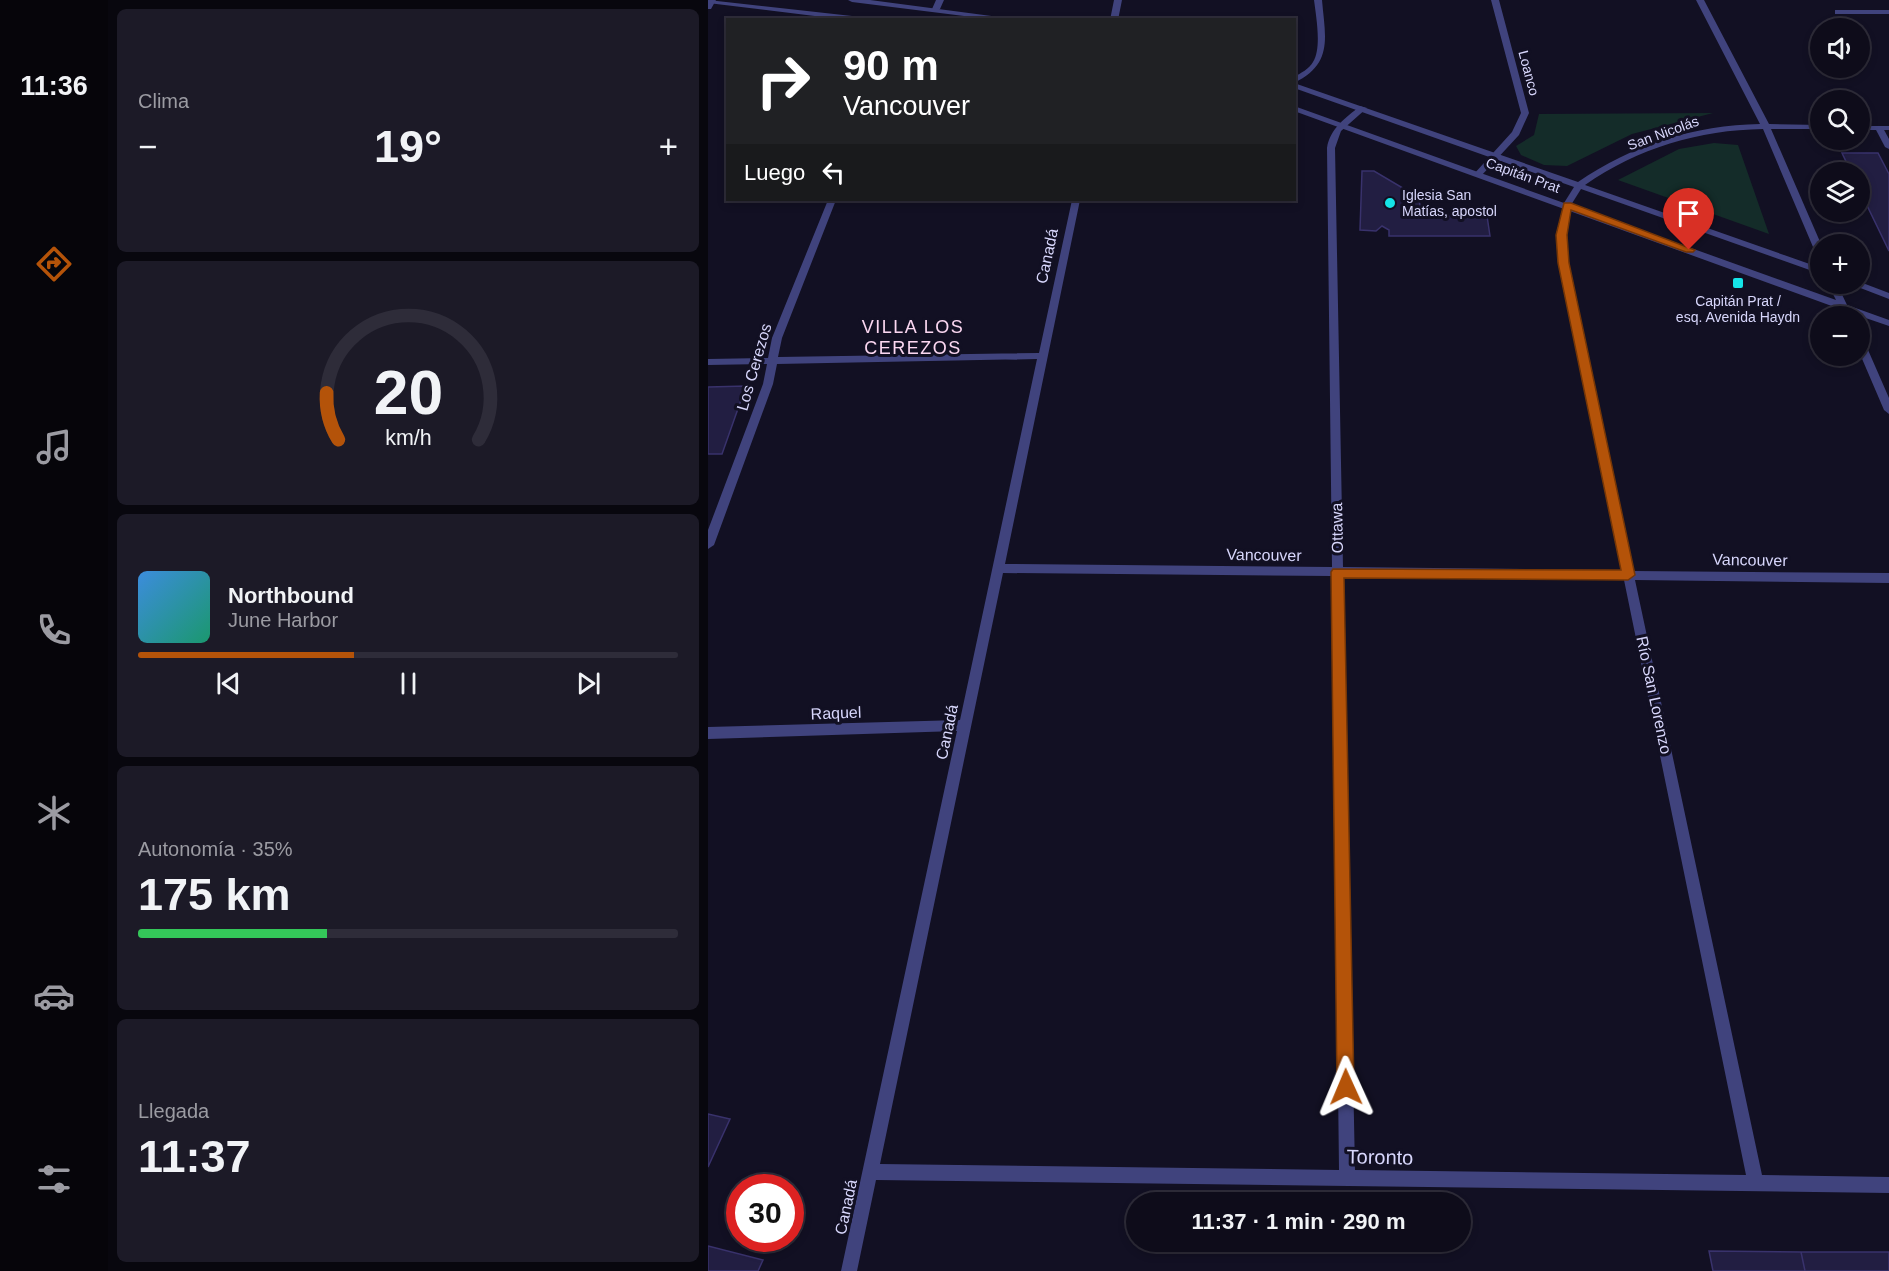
<!DOCTYPE html>
<html lang="es">
<head>
<meta charset="utf-8">
<style>
  :root { --surface:#0e0c1a; --page:#1c1a27; --text:#f1f3f6; --muted:#9b9ba2; --line:#2e2c39; --accent:#b45309 }
  body { margin:0; font-family:Helvetica,sans-serif; background:var(--page); color:var(--text); height:100vh; display:flex; flex-direction:column; font-size:22px; white-space:nowrap }
  * { box-sizing:border-box; margin:0 }
  p { font-size:20px; color:var(--muted) }
  .icon { flex:none; width:33px; height:33px; fill:none; stroke:currentColor; stroke-width:2; stroke-linecap:round; stroke-linejoin:round }
  .map { position:relative; flex:1; overflow:hidden }
  .drawer { display:flex; flex-direction:column; gap:9px; padding:9px; background:#08070e; width:600px }
  .drawer>* { flex:none }
  .hud { position:absolute; left:18px; top:18px; width:570px; height:183px; border-radius:0px; box-shadow:0 3px 9px #0003,0 0 0 2px var(--line); background:#202124; color:#fff; overflow:hidden }
  .controls { position:absolute; left:1102px; top:18px; display:grid; gap:12px }
  .controls a { display:grid; place-items:center; width:60px; height:60px; border-radius:50%; background:var(--surface); box-shadow:0 3px 9px #0003,0 0 0 2px var(--line); font-size:30px }
  .speed { position:absolute; left:18px; top:1174px; display:flex; gap:12px; font-size:30px; font-weight:700; text-align:center }
  .speed>* { display:grid; place-content:center; width:78px; height:78px; border-radius:50%; background:var(--surface); box-shadow:0 3px 9px #0003,0 0 0 2px var(--line); line-height:1 }
  .speed .limit { border:9px solid #d22; background:#fff; color:#111 }
  .pin { position:absolute; display:grid; place-items:center; width:51px; height:51px; color:#fff; margin:-62px -26px; border-radius:50% 50% 50% 0; rotate:-45deg; box-shadow:0 0 6px #0007 }
  .pin .icon { rotate:45deg }
  .me { position:absolute; width:66px; margin:-33px; rotate:359deg; stroke-linejoin:round; filter:drop-shadow(0 0 4px #0008) }
  .turn { display:flex; align-items:center; gap:21px; height:126px; padding:0 18px; font-size:27px }
  .turn .icon { width:78px; height:78px; stroke-width:2.5 }
  .turn b { display:block; font-size:42px; line-height:51px }
  .then { display:flex; align-items:center; height:57px; padding:0 18px; background:#0003; gap:12px; font-size:22px }
  .big { font-size:45px; font-weight:600; line-height:1.1 }
  .drawer .widget { flex:1; display:flex; flex-direction:column; justify-content:center; gap:9px; min-width:0; padding:0 21px; border-radius:9px; background:var(--page) }
  .drawer .dial { align-items:center; gap:0 }
  .dial svg { height:156px; overflow:visible; fill:none; stroke:var(--line); stroke-width:7; stroke-linecap:round; text-anchor:middle }
  .dial text { fill:var(--text); stroke:none }
  .song { display:flex; align-items:center; gap:18px }
  .cover { width:72px; height:72px; border-radius:9px; background:linear-gradient(135deg,hsl(210 70% 55%),hsl(160 70% 35%)) }
  .played { height:6px; border-radius:3px; background:linear-gradient(90deg,var(--accent) 40%,var(--line) 40%) }
  .keys { display:flex; justify-content:space-around; direction:ltr }
  .heat { display:flex; justify-content:space-between; align-items:center; font-size:33px; direction:ltr }
  .charge { height:9px; border-radius:4px; background:linear-gradient(90deg,#34c759 35%,var(--line) 0) }
  .trip { position:absolute; left:418px; top:1192px; width:345px; height:60px; border-radius:30px; background:var(--surface); box-shadow:0 3px 9px #0003,0 0 0 2px var(--line); font-weight:600; line-height:60px; text-align:center }
  main { display:flex; flex:1; min-height:0 }
  .dock { display:flex; flex-direction:column; width:108px; justify-content:space-around; align-items:center; background:#06050a; color:var(--muted) }
  .dock .icon { width:42px; height:42px }
  .dock .selected { color:var(--accent) }
  .dock b { font-size:27px; color:var(--text) }
  .map>svg:first-child { display:block }
</style>
</head>
<body>
<main>
<nav class="dock">
<b>11:36</b>
<svg class="icon selected" aria-label="directions" viewBox="0 0 24 24"><path d="M12 3l9 9-9 9-9-9zM9 14v-3h6M13 9l2 2-2 2"/></svg>
<svg class="icon" aria-label="music" viewBox="0 0 24 24"><path d="M9 18V5l10-2v13"/><circle cx="6" cy="18" r="3"/><circle cx="16" cy="16" r="3"/></svg>
<svg class="icon" aria-label="phone" viewBox="0 0 24 24"><path d="M5 4h4l2 5-3 2q2 4 5 5l2-3 5 2v4C11 20 4 13 5 4z"/></svg>
<svg class="icon" aria-label="climate" viewBox="0 0 24 24"><path d="M12 3v18M4 7l16 10M4 17L20 7"/></svg>
<svg class="icon" aria-label="car" viewBox="0 0 24 24"><path d="M5 17H2v-5l4-1 3-4h7l3 4 3 1v5h-3M9 17h6M6 11h13"/><circle cx="7" cy="17" r="2"/><circle cx="17" cy="17" r="2"/></svg>
<svg class="icon" aria-label="filters" viewBox="0 0 24 24"><path d="M4 7h16M4 17h16"/><circle cx="9" cy="7" r="2"/><circle cx="15" cy="17" r="2"/></svg>
</nav>
<section class="drawer">
<div class="widget"><p>Clima</p>
<div class="heat"><a>−</a><b class="big">19°</b><a>+</a></div>
</div>
<div class="widget dial"><svg viewBox="0 0 100 80">
<path d="M14 69A42 42 0 1 1 86 69"/>
<path d="M14 69A42 42 0 0 1 8 45" stroke="#b45309"/>
<text x="50" y="56" font-size="32" font-weight="700">20</text>
<text x="50" y="72" font-size="11">km/h</text>
</svg></div>
<div class="widget">
<div class="song"><i class="cover"></i><div><b>Northbound</b><p>June Harbor</p></div></div>
<div class="played"></div>
<div class="keys"><svg class="icon" aria-label="previous" viewBox="0 0 24 24"><path d="M18 5L8 12l10 7zM5 5v14"/></svg><svg class="icon" aria-label="pause" viewBox="0 0 24 24"><path d="M8 5v14M16 5v14"/></svg><svg class="icon" aria-label="next" viewBox="0 0 24 24"><path d="M6 5l10 7-10 7zM19 5v14"/></svg></div>
</div>
<div class="widget"><p>Autonomía · 35%</p><b class="big">175 km</b><div class="charge"></div></div>
<div class="widget"><p>Llegada</p><b class="big">11:37</b></div>
</section>
<div class="map">
<svg width="1181" height="1271" viewBox="0 0 1181 1271">
  <rect width="100%" height="100%" fill="#121023"/>
  <path fill="#142c29" d="M1005,113L924,134L859,166L836,165L813,155L808,146L826,135L831,114Z
    M1006,143L1030,145L1061,234L910,180L971,149Z"/>
  <path fill="#221e42" stroke="#39326c" stroke-width="1.5" d="M1134,153H1170L1181,174V251L1152,191V172H1143Z
    M654,171H666L710,197L713,209L699,210L709,216H779L782,236H681V230L674,226L668,231L652,230Z
    M38,386L14,454H0V387Z
    M0,1114L22,1119L0,1167Z
    M0,1246L55,1260L50,1271H0Z
    M1001,1251L1093,1252L1097,1271H1005Z
    M1093,1252H1181V1271H1097Z"/>
  <g fill="none" stroke-linecap="round" stroke-linejoin="round">
    <path fill="#40437d" fill-rule="evenodd" d="M1168,126L1175,128L1181,139V149L1177,147L1167,128Z"/>
    <path fill="#40437d" fill-rule="evenodd" d="M0,0H8L3,9H0Z
      M228,0H236L232,9L228,11L224,9Z
      M406,0H414L410,20H402Z
      M606,0H614C617,36 626,64 586,83V77C593,73 601,69 605,62C614,48 608,16 606,0Z
      M783,0H791L821,113L811,135L773,176L770,177L766,174L804,132L813,113Z
      M1127,10H1181V14H1127Z
      M652,106L659,108L633,131L627,148L635,567L914,570L850,263V235L855,205L859,202L863,205L858,235L860,263L925,571L1181,573V583L927,580L1054,1175L1181,1177V1193L168,1180L149,1271H133L249,731L0,739V727L252,720L329,359L69,364L65,384L6,545L0,549V530L55,384L59,364L0,365V359L60,358L64,338L120,200H128L74,338L70,357L331,353L364,200H372L297,564L624,567L619,148C622,128 638,118 652,106ZM295,573L624,576L631,1170L172,1164ZM635,576L916,580L1038,1175L647,1170Z"/>
    <path fill="#40437d" fill-rule="evenodd" d="M0,0L162,18L165,20H139L0,3Z
      M140,0H162L313,20H288L144,2Z
      M988,0H996L1061,124L1113,125V129H1063L1113,244V257L1108,254L1055,129C991,130 930,148 877,185L1113,268V274L873,189L863,205L1128,300L1120,284H1129L1139,305L1181,320V326L1143,313L1144,316H1136L1132,309L586,111V106L856,203L866,187L586,88V83L870,182C924,145 987,125 1052,124Z
      M1152,126H1181V130H1152Z
      M1152,282L1181,293V299L1142,284Z
      M1152,340L1157,343L1181,398V414L1176,410L1152,354Z"/>
  </g>
  <path fill="#b45309" stroke="#753606" stroke-width="1.5" d="M856,203H863L987,250L985,252H978L863,210L859,235L861,263L927,575L920,580L636,578L646,1087L644,1093L638,1095L631,1093L629,1087L623,572L625,569L913,570L850,263L848,235Z"/>
  <g fill="#15e5e8" stroke="#121023" stroke-width="2">
    <circle cx="682" cy="203" r="6"/>
    <rect x="1024" y="277" width="12" height="12" rx="3"/>
  </g>
  <g text-anchor="middle" dominant-baseline="central" stroke-width="6" stroke-linejoin="round" paint-order="stroke">
    <g font-size="14" fill="#d7d6fb" stroke="#121023">
      <text transform="translate(821 73) rotate(75)">Loanco</text>
      <text transform="translate(955 133) rotate(-20)">San Nicolás</text>
      <text transform="translate(815 175) rotate(20)">Capitán Prat</text>
    </g>
    <g font-size="14" fill="#d7d6fb" stroke="#121023" text-anchor="start">
      <text x="694" y="195">Iglesia San<tspan x="694" dy="16">Matías, apostol</tspan></text>
      <text x="1030" y="301" text-anchor="middle">Capitán Prat /<tspan x="1030" dy="16">esq. Avenida Haydn</tspan></text>
    </g>
    <g font-size="16" fill="#d7d6fb" stroke="#121023">
      <text transform="translate(339 256) rotate(-78)">Canadá</text>
      <text transform="translate(46 367) rotate(-74)">Los Cerezos</text>
      <text transform="translate(629 528) rotate(-91)">Ottawa</text>
      <text transform="translate(556 555) rotate(1)">Vancouver</text>
      <text transform="translate(1042 560) rotate(1)">Vancouver</text>
      <text transform="translate(946 695) rotate(78)">Río San Lorenzo</text>
      <text transform="translate(128 713) rotate(-2)">Raquel</text>
      <text transform="translate(239 732) rotate(-78)">Canadá</text>
      <text transform="translate(138 1207) rotate(-78)">Canadá</text>
    </g>
    <g font-size="18" letter-spacing="1.5" fill="#fbd7f1" stroke="#121023">
      <text x="205" y="327">VILLA LOS<tspan x="205" dy="21">CEREZOS</tspan></text>
    </g>
    <g font-size="20" fill="#d7d6fb" stroke="#121023">
      <text transform="translate(672 1157) rotate(1)">Toronto</text>
    </g>
  </g>
</svg>
<div class="controls">
<a><svg class="icon" aria-label="sound" viewBox="0 0 24 24"><path d="M4 9h4l5-4v14l-5-4H4zM17 9q2 3 0 6"/></svg></a>
<a><svg class="icon" aria-label="search" viewBox="0 0 24 24"><circle cx="10" cy="10" r="6"/><path d="M15 15l6 6"/></svg></a>
<a><svg class="icon" aria-label="layers" viewBox="0 0 24 24"><path d="M12 4l9 5-9 5-9-5zM3 14l9 5 9-5"/></svg></a>
<a>+</a>
<a>−</a>
</div>
<div class="speed"><div class="limit">30</div></div>
<div class="pin" style="left:981px;top:250px;background:#d93025"><svg class="icon" aria-label="arrive" viewBox="0 0 24 24"><path d="M6 21V4h12l-3 4 3 4H6"/></svg></div>
<svg class="me" style="left:638px;top:1087px" viewBox="-20 -20 40 40"><path d="M0-17L14 15 0 8-14 15z" fill="#b45309" stroke="#fff" stroke-width="4"/></svg>
<div class="trip">11:37 · 1 min · 290 m</div>
<div class="hud">
<div class="turn"><svg class="icon" aria-label="right" viewBox="0 0 24 24"><path d="M7 20v-9h11M14 6l5 5-5 5"/></svg><div><b>90 m</b>Vancouver</div></div>
<div class="then">Luego<svg class="icon" aria-label="left" viewBox="0 0 24 24"><path d="M17 20v-9H6M10 6l-5 5 5 5"/></svg></div>
</div>
</div>
</main>
</body>
</html>
